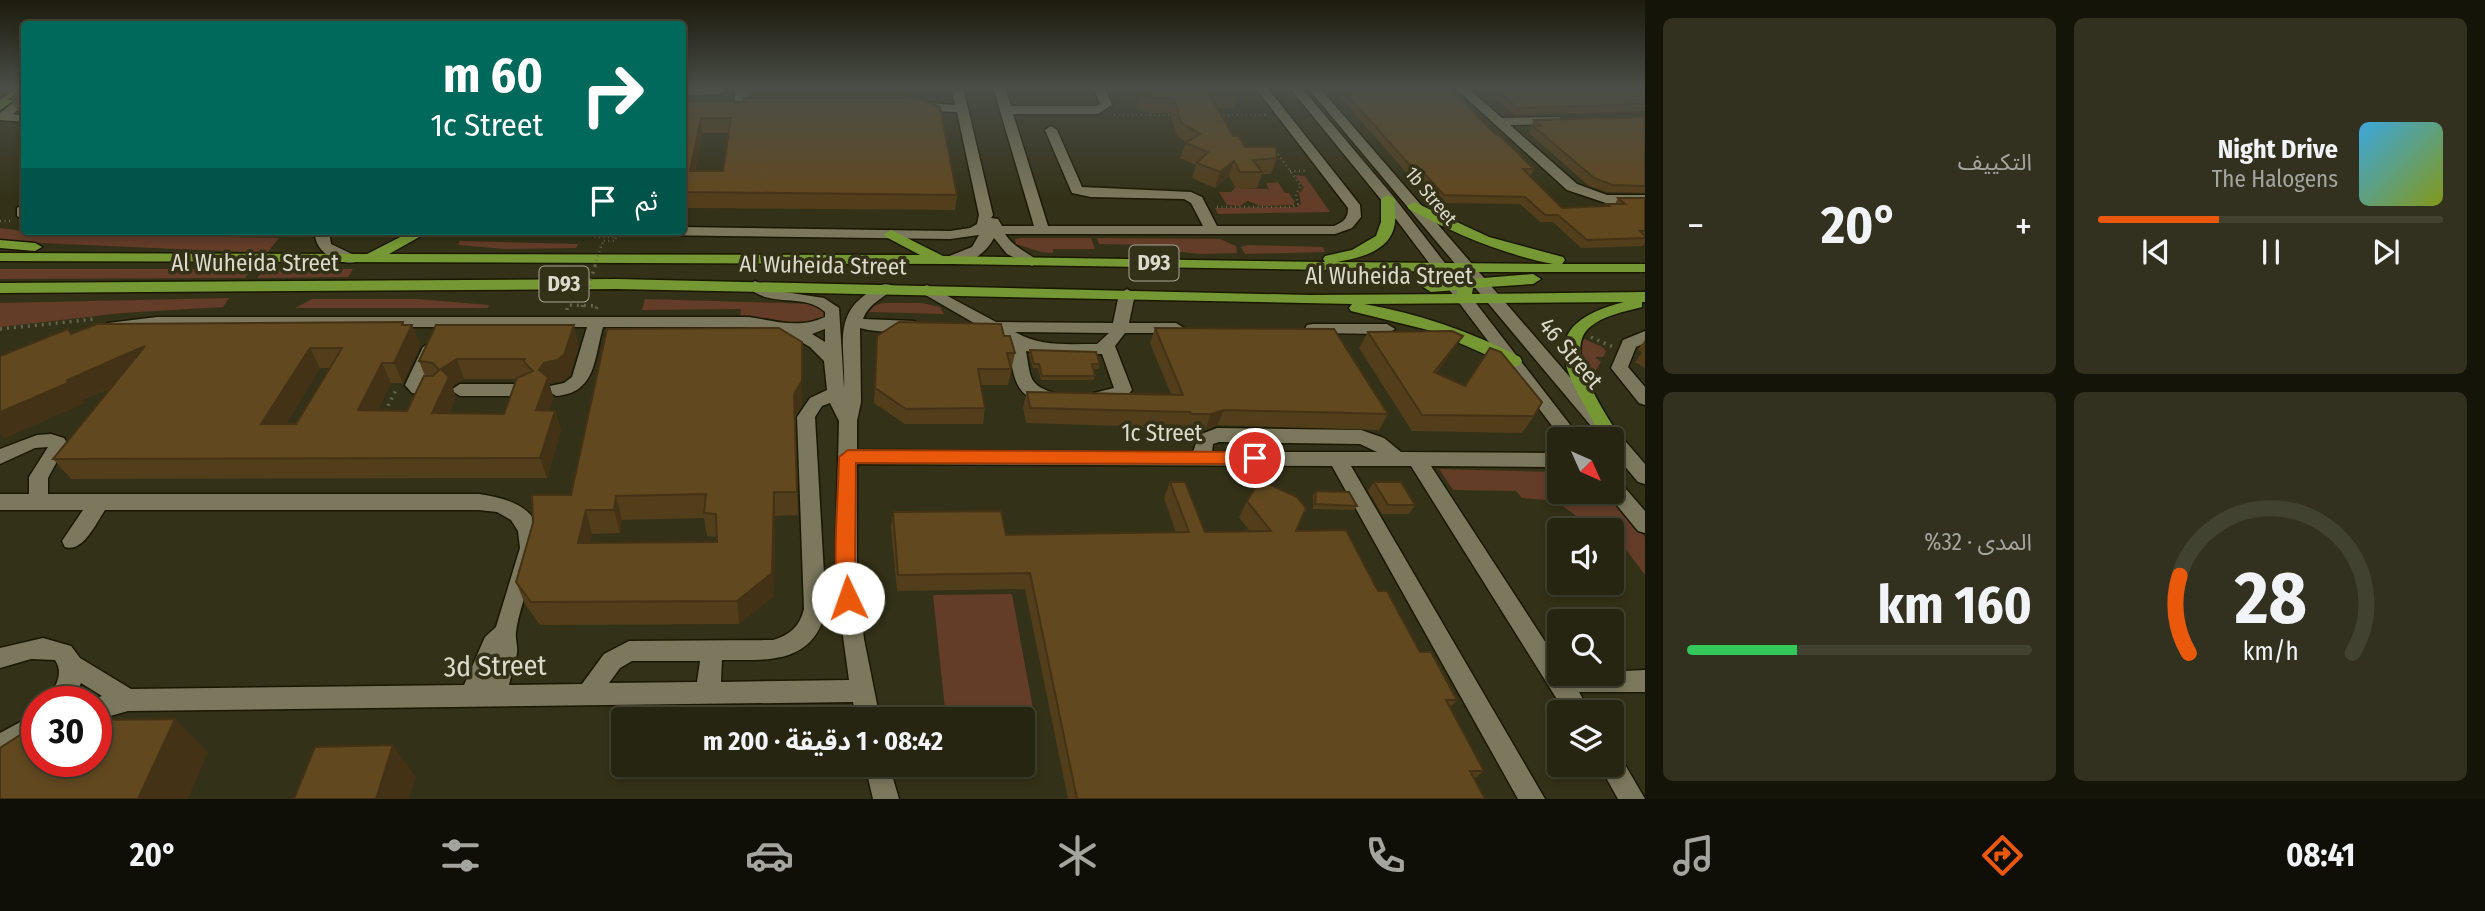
<!DOCTYPE html>
<html lang="ar">
<head>
<meta charset="utf-8">
<style>
  :root { --surface:#262511; --page:#32311f; --text:#f1f3f6; --muted:#a4a59f; --line:#424231; --accent:#ea580c }
  body { margin:0; font-family:"Fira Sans Condensed","Noto Sans Arabic",sans-serif; background:var(--page); color:var(--text); direction:rtl; height:100vh; display:flex; flex-direction:column; font-size:26px; white-space:nowrap }
  * { box-sizing:border-box; margin:0 }
  p { font-size:23px; color:var(--muted) }
  .icon { flex:none; width:38px; height:38px; fill:none; stroke:currentColor; stroke-width:2; stroke-linecap:round; stroke-linejoin:round }
  .map { position:relative; flex:1; overflow:hidden; direction:ltr }
  .sheet { display:flex; flex-direction:column; gap:18px; padding:18px; background:#151409; width:840px }
  .sheet>* { flex:none }
  .hud { position:absolute; left:21px; top:21px; width:665px; height:214px; border-radius:7px; box-shadow:0 4px 10px #0003,0 0 0 2px var(--line); direction:rtl; background:#00695c; color:#fff; overflow:hidden }
  .needle { width:46px; rotate:135deg }
  .buttons { position:absolute; left:1547px; top:427px; display:grid; gap:14px }
  .buttons a { display:grid; place-items:center; width:77px; height:77px; border-radius:7px; background:var(--surface); box-shadow:0 4px 10px #0003,0 0 0 2px var(--line); font-size:35px }
  .speed { position:absolute; left:21px; top:686px; display:flex; gap:14px; font-size:35px; font-weight:700; text-align:center }
  .speed>* { display:grid; place-content:center; width:91px; height:91px; border-radius:50%; background:var(--surface); box-shadow:0 4px 10px #0003,0 0 0 2px var(--line); line-height:1 }
  .speed .limit { border:10px solid #d22; background:#fff; color:#111 }
  .pin { position:absolute; display:grid; place-items:center; width:60px; height:60px; color:#fff; margin:-30px; border:4px solid #fff; border-radius:50%; box-shadow:0 2px 7px #0007 }
  .me { position:absolute; width:77px; margin:-38px; rotate:357deg; stroke-linejoin:round; filter:drop-shadow(0 0 5px #0008) }
  .turn { display:flex; align-items:center; gap:24px; height:147px; padding:0 28px; font-size:32px }
  .turn .icon { width:91px; height:91px; stroke-width:2.5 }
  .turn b { display:block; font-size:49px; line-height:60px }
  .then { display:flex; align-items:center; height:66px; padding:0 28px; background:#0003; gap:14px; font-size:26px }
  .big { font-size:52px; font-weight:700; line-height:1.1 }
  .sheet .card { flex:1; display:flex; flex-direction:column; justify-content:center; gap:10px; min-width:0; padding:0 24px; border-radius:10px; background:var(--page) }
  .sheet .dial { align-items:center; gap:0 }
  .dial svg { height:182px; overflow:visible; fill:none; stroke:var(--line); stroke-width:7; stroke-linecap:round; text-anchor:middle }
  .dial text { fill:var(--text); stroke:none }
  .song { display:flex; align-items:center; gap:21px }
  .cover { width:84px; height:84px; border-radius:10px; background:linear-gradient(135deg,hsl(200 70% 55%),hsl(70 70% 35%)) }
  .played { height:7px; border-radius:4px; background:linear-gradient(90deg,var(--accent) 35%,var(--line) 35%) }
  .keys { display:flex; justify-content:space-around; direction:ltr }
  .heat { display:flex; justify-content:space-between; align-items:center; font-size:38px; direction:ltr }
  .charge { height:10px; border-radius:5px; background:linear-gradient(90deg,#34c759 32%,var(--line) 0) }
  .sheet .tiles { flex:1; display:grid; gap:18px; grid-template-columns:repeat(2,1fr) }
  .trip { position:absolute; left:611px; top:707px; width:424px; height:70px; border-radius:7px; background:var(--surface); box-shadow:0 4px 10px #0003,0 0 0 2px var(--line); font-weight:700; line-height:70px; text-align:center; direction:rtl }
  .dock { display:flex; height:112px; justify-content:space-around; align-items:center; background:#0f0f07; color:var(--muted) }
  .dock .icon { width:49px; height:49px }
  .dock .current { color:var(--accent) }
  .dock b { font-size:32px; color:var(--text) }
  main { display:flex; flex:1; min-height:0 }
  .map>svg:first-child { display:block }
</style>
</head>
<body>
<main>
<section class="sheet">
<div class="tiles">
<div class="card">
<div class="song"><i class="cover"></i><div><b>Night Drive</b><p>The Halogens</p></div></div>
<div class="played"></div>
<div class="keys"><svg class="icon" aria-label="previous" viewBox="0 0 24 24"><path d="M18 5L8 12l10 7zM5 5v14"/></svg><svg class="icon" aria-label="pause" viewBox="0 0 24 24"><path d="M8 5v14M16 5v14"/></svg><svg class="icon" aria-label="next" viewBox="0 0 24 24"><path d="M6 5l10 7-10 7zM19 5v14"/></svg></div>
</div>
<div class="card"><p>التكييف</p>
<div class="heat"><a>−</a><b class="big">20°</b><a>+</a></div>
</div>
<div class="card dial"><svg viewBox="0 0 100 80">
<path d="M14 69A42 42 0 1 1 86 69"/>
<path d="M14 69A42 42 0 0 1 10 35" stroke="#ea580c"/>
<text x="50" y="56" font-size="32" font-weight="700">28</text>
<text x="50" y="72" font-size="11">km/h</text>
</svg></div>
<div class="card"><p>المدى · 32%</p><b class="big">160 km</b><div class="charge"></div></div>
</div>
</section>
<div class="map">
<svg width="1645" height="799" viewBox="0 0 1645 799">
  <rect width="100%" height="100%" fill="#333117"/>
  <path fill="#633d28" d="M1295,175L1305,176L1330,212L1218,214L1215,208L1297,207L1301,204L1299,193L1304,188Z
    M1278,182L1285,193H1289L1295,202L1293,205L1260,206L1248,201L1240,206L1227,205L1219,192H1231L1235,188L1269,189L1266,183Z
    M0,228L43,234L279,238L267,253L18,242L0,240Z
    M1021,238H1091L1095,249H1053V253L1041,252L1016,244L1015,239Z
    M1097,238L1220,239L1236,246L1237,253L1200,254L1153,249L1151,245L1099,244Z
    M460,241L577,244H578L576,248L505,249L458,245Z
    M1248,245L1323,247L1325,252L1245,254L1241,247Z
    M0,269H252L245,278L0,279Z
    M264,269H353L348,277L257,278Z
    M229,298L223,307L122,313L0,327V303Z
    M312,299H417L489,305L488,308H295Z
    M645,299L817,304H821L830,317L805,326L767,318H740L741,309L642,310Z
    M883,303H922L940,307L944,314L869,312L874,306Z
    M1582,338L1602,347L1606,351L1603,357H1595L1601,362L1593,375L1595,379L1586,378L1579,355Z
    M1439,469L1559,472V492H1606L1645,537V575L1609,527L1589,526L1563,506L1547,500L1522,498L1516,491L1453,490Z
    M1012,594L1035,720L946,719L933,595Z"/>
  <g fill="none" stroke-linecap="round" stroke-linejoin="round">
    <g stroke="#1b1801" stroke-width="3">
      <path id="minor" d="M736,87H748L744,107L734,105Z
        M951,87H963L993,215L991,218L998,219L1002,226H1034L993,87H1005L1011,106H1096L1100,104L1093,87H1105L1112,105L1098,114H1013L1048,226H1203L1191,203L1184,199L1091,197L1072,193L1045,130L1051,126L1057,130L1082,187L1191,192L1202,197L1217,226H1334C1343,222 1348,219 1348,208L1255,87H1267L1360,205L1361,217L1352,228L1335,234H1005C1014,248 1028,252 1039,262L1032,266L1007,254L994,238C985,255 966,267 947,263L945,260L947,257L972,247L979,235L950,239L651,235L644,231H682V227L950,231L970,228L977,224L979,215L957,112L917,110L911,106L917,102L955,105Z
        M1289,87H1301L1393,196L1581,439H1562L1383,202Z
        M1307,87H1319L1645,464V484L1638,482L1612,451V439H1602Z
        M1454,87H1467L1502,118L1560,117L1562,120L1556,124L1510,125L1577,184L1607,195H1645V203H1606L1567,190Z
        M682,89L719,88L725,91L719,94L682,95Z
        M24,95V104L13,114L24,116V122L0,120V113Z
        M24,204V220L17,216V208Z
        M315,231H329L331,244L356,256L358,259L356,262C338,266 313,251 315,231Z
        M755,281L778,291L824,298L839,308L844,388C846,348 831,315 871,291C878,286 883,283 891,285L894,288C883,299 869,303 863,319L914,321L922,326C913,335 873,332 860,328L861,402L857,421V450L1193,452L1199,435L1217,428L1361,430L1384,438L1401,452L1549,453L1559,450V464L1549,467L1431,466L1559,663V674L1645,670V692H1579L1590,712H1565L1411,466H1351L1545,799H1518L1332,466L857,464V578L864,639L880,719H856L853,702L128,711L96,720V702H87L102,696L81,683L72,702H47C54,687 65,675 55,660L31,659L0,668V648L43,638L71,646L80,658L131,689L464,685L485,637L496,627L520,548L518,531L511,520L497,512L479,510H105C96,523 83,553 65,547L62,541L83,510H0V494H29V477L48,447L35,448L0,464V449L37,435L51,434L64,438L67,443L48,478V494H479C581,508 524,572 516,632C515,639 518,646 517,653C516,664 511,674 509,685L582,684L604,654L629,641L773,640C790,635 800,626 804,609L797,417L810,398L827,390L824,361L810,347L786,333L749,327H603C594,359 596,393 556,396L547,390L550,386L564,383L572,377L587,327H157L108,333L100,328L108,323L157,317H749C777,321 799,329 825,317V312C805,292 768,309 747,286ZM825,329V342L812,334ZM830,403L839,421L835,578L849,680L721,682L722,660C768,660 814,665 826,609L815,417L822,406ZM1219,442L1360,444L1377,452H1212L1213,444ZM632,661H700L697,682L609,683L620,668Z
        M927,285L996,322L1113,323L1119,294L1127,289L1135,294L1129,323H1176L1184,328L1176,333H1125L1115,346L1132,390C1123,402 1102,411 1091,397L1094,393L1114,388L1102,354H1045L1026,351C1031,379 1028,385 1057,394L1060,398L1051,404C1012,399 1014,375 1008,342L990,332L974,331L972,327L974,323L922,293L919,290L922,287ZM1015,332L1109,333L1097,344C1067,344 1041,347 1015,332Z
        M1313,324H1387L1395,329L1387,334L1307,333L1305,329L1307,325Z
        M1645,331V343L1636,347L1628,367L1645,387V405L1639,403L1611,368L1623,340Z
        M431,342L439,347L423,383L441,386L444,390L435,396L412,393L405,385L423,347Z
        M460,384H527L536,390L527,396H460L451,390Z
        M1612,479L1619,481L1645,511V533L1638,531L1606,492H1612Z
        M37,713V737L0,758V733Z
        M1612,753L1620,756L1645,799H1618L1599,765H1612Z
        M865,765H889L899,799H873Z"/>
    </g>
    <g stroke="#1b1801" stroke-width="3">
      <path id="major" d="M18,87H24V93L0,110V100Z
        M1388,195L1395,199C1394,207 1396,215 1395,222C1392,251 1360,258 1337,262L1553,264C1502,254 1455,234 1409,209L1407,206L1414,202L1489,237L1563,257L1565,260L1562,264H1645V272H1472L1471,279L1533,274L1541,279L1533,284L1473,288L1472,294L1645,292V302H1642V307C1624,312 1604,315 1590,327C1560,352 1608,416 1622,441L1619,446L1612,447V439H1603C1570,377 1526,327 1624,302L1364,304C1419,314 1470,331 1520,357L1522,361L1520,365L1514,367L1432,331L1351,311L1349,308L1352,304L616,289L0,293V283L616,279L1309,295L1457,294V290L1431,292L1423,287L1431,282L1455,281L1457,272L952,264L0,261V253L367,254L412,231H430L389,254L920,255L886,237L884,234L891,230L943,256L1325,262L1323,259L1325,256L1352,250L1376,236L1381,222V199Z
        M0,240L35,243L42,247L35,251L0,248Z"/>
    </g>
    <path stroke="#66644d" stroke-width="2.5" stroke-dasharray="1 3.5" stroke-linecap="butt" d="M1114,115H1172
      M1219,115H1267
      M1290,171H1307
      M1217,207H1291L1298,204L1296,194L1301,186L1272,146
      M0,221H12
      M594,234L593,237H616L615,241H603"/>
    <path stroke="#66644d" stroke-width="3.5" stroke-dasharray="2 5" stroke-linecap="butt" d="M567,310L568,305L597,306L596,310
      M0,329L96,319
      M1591,337L1613,347
      M385,412L397,388"/>
    <use href="#minor" fill="#7b785d" fill-rule="evenodd"/>
    <use href="#major" fill="#759834" fill-rule="evenodd"/>
    <path stroke="#66644d" stroke-width="2.5" stroke-dasharray="1 3.5" stroke-linecap="butt" d="M595,265L603,241"/>
    <path stroke="#66644d" stroke-width="3.5" stroke-dasharray="2 5" stroke-linecap="butt" d="M582,307L596,263"/>
  </g>
  <path fill="#533e1b" fill-rule="evenodd" d="M24,87V112H19L10,99Z
    M745,87H934L933,90L913,98L957,195L955,210L682,208V102H743L746,98ZM702,133H729L723,171H695Z
    M1334,87H1449L1496,135L1534,169L1530,176L1562,208L1605,206L1606,204H1615L1618,198H1645V242L1643,246L1581,248L1553,222H1540L1520,204L1440,203L1418,178H1411L1333,89Z
    M1480,87H1645V111L1515,115Z
    M1238,93L1233,108H1217L1233,136L1245,147L1277,158L1271,174H1262L1257,188H1235L1229,176L1215,188L1192,178L1196,165L1180,158L1186,142L1177,136L1170,113H1151L1135,108L1139,94Z
    M1645,117V193L1607,192L1589,186L1529,133L1532,129L1530,127L1534,120Z
    M412,325L420,345L403,383H391L377,411H407L425,376L419,361L579,346L570,375L563,381L549,383L553,397L549,411H555L561,431L547,478L71,479L53,459L111,388L82,400L84,403L5,438L2,435L68,329L71,333ZM320,368H330L296,424H286ZM464,379H517L504,414H449L456,397L452,386Z
    M1155,328L1388,414L1379,430L1217,425L1205,430H1185L1184,428L1026,423L1023,407L1027,392L1171,394L1150,343Z
    M1368,332L1452,352L1436,373L1534,416L1522,433L1412,431L1359,348Z
    M877,336H1004L1015,353L1008,385H981L985,408L983,424H905L874,403Z
    M1645,340V368L1635,362L1642,353L1638,349Z
    M1030,350L1100,364L1098,369H1093L1095,376L1094,380H1041L1038,368H1033L1029,354Z
    M802,404L795,417L798,515L775,516L774,596L739,624L540,625L525,604L516,582L571,495ZM704,518L707,536L717,537V542L590,543L592,534L620,533L622,520Z
    M1170,482L1205,532H1250L1239,517L1247,501L1296,531L1378,591L1420,652L1457,700L1450,708L1484,771L1474,779L1485,799H1068L1025,589L897,591L891,528L893,512L1006,535L1176,533L1164,498Z
    M1374,482L1415,505L1409,514H1382L1368,491Z
    M1316,491L1357,506L1354,510L1313,509V495Z"/>
  <path fill="#443216" d="M905,87H934L933,90L904,102Z
    M701,118L702,133L692,186L690,171Z
    M1234,161L1229,176L1215,188L1220,172Z
    M403,322L408,334L412,325L420,345L403,383L394,363Z
    M574,325L579,346L570,375L563,381L549,383L553,397L543,431L536,410L539,370Z
    M1463,336L1452,352L1423,388L1434,372Z
    M802,342V404L794,417V394Z
    M145,346L158,366L82,400L84,403L5,438L2,435L0,436V412L67,380Z
    M310,348L320,368L274,445L261,424Z
    M457,359L464,379L452,386L456,397L440,434L432,413L441,369Z
    M382,363L391,383L368,431L358,410Z
    M1224,410L1217,425L1205,430L1211,414Z
    M555,411L561,431L547,478L540,458Z
    M774,492L775,516L774,596L739,624L737,601Z
    M616,496L622,520L620,533L614,510Z
    M586,510L592,534L585,566L578,543Z
    M175,719L208,752L188,799H138Z
    M393,745L416,777L409,799H376Z"/>
  <path fill="#61481f" stroke="#443216" stroke-width="2" fill-rule="evenodd" d="M24,87V99H10Z
    M1146,87H1233L1238,93H1209L1233,136H1239L1245,147H1276L1277,158L1253,160L1262,172H1240L1234,161L1220,172L1197,163L1208,152L1185,143L1200,134L1181,122L1174,98H1155L1139,94Z
    M1340,87H1449L1496,135H1499L1534,169H1523L1562,208L1609,206L1606,204H1625L1618,198H1645V231H1640L1645,236V238L1587,240L1558,215H1545L1525,197L1444,195L1422,171H1415Z
    M1492,87H1645V104L1518,108Z
    M744,98H918L940,107L957,195L682,192V102H743ZM701,118H731L723,171H690Z
    M1645,117V186L1612,185L1594,178L1533,126H1541L1534,120Z
    M403,322L402,325H412L394,363H382L358,410L407,411L424,376H433L439,370L433,363L419,361L436,325H574L564,355L557,360L544,363L539,370L548,377L536,410L555,411L540,458L53,459L145,346L67,380L68,383L0,412V356L68,329L71,334L97,324ZM310,348H342L296,424H261ZM457,359H525L524,362L533,371L517,378L504,414L432,413L449,377L441,369Z
    M899,322L1001,324L1004,336H1010L1015,353H1007L1011,369H978L985,408L906,409L875,388L877,336Z
    M779,328L802,342V381L794,394L797,492H774L772,573L737,601L531,602L516,582L533,523L532,495H571L607,329ZM706,494L704,513L716,514L717,542L578,543L586,510H614L616,496Z
    M1155,328L1334,329L1388,414L1224,410L1211,414H1191L1190,412L1030,408L1027,392L1183,395Z
    M1452,331L1463,336L1434,372L1465,386L1490,348L1501,352L1542,402L1534,416L1422,415L1368,332Z
    M1030,350L1096,352L1100,364H1092L1095,376H1042L1039,364H1034Z
    M1170,482H1185L1205,532L1271,531L1247,501L1257,485L1268,484L1297,497L1306,508L1296,531L1346,530L1378,591H1387L1420,652H1431L1457,700H1446L1484,771H1470L1485,799H1077L1030,573L898,575L893,512L1001,511L1006,535L1189,532Z
    M1374,482H1401L1415,505H1388Z
    M1316,491L1349,492L1357,506L1315,504Z
    M175,719L138,799H0V748L37,724V761H96V720Z
    M393,745L376,799H294L315,747Z"/>
  <linearGradient id="sky" x2="0" y2="1"><stop stop-color="#1c1b0d"/><stop offset="0.44" stop-color="#4a4e47"/><stop offset="1" stop-color="#4a4e47" stop-opacity="0"/></linearGradient>
  <rect width="1645" height="199" fill="url(#sky)"/>
  <path fill="#ea580c" stroke="#983908" stroke-width="2" d="M848,450L1255,452L1264,458L1255,464L856,463L855,578L858,598L855,604L848,607L841,604C830,581 839,487 839,457Z"/>
  <g text-anchor="middle" dominant-baseline="central" stroke-width="7" stroke-linejoin="round" paint-order="stroke">
    <g font-size="19" fill="#dbdacb" stroke="#333117">
      <text transform="translate(1431 196) rotate(50)">1b Street</text>
    </g>
    <g fill="#333117" stroke="#a9a795" stroke-width="2">
      <rect x="1129.5" y="245.5" width="49" height="35" rx="5"/>
      <rect x="539.5" y="266.5" width="49" height="35" rx="5"/>
    </g>
    <g font-size="21" font-weight="bold" fill="#dbdacb">
      <text x="1154" y="263">D93</text>
      <text x="564" y="284">D93</text>
    </g>
    <g font-size="23" fill="#dbdacb" stroke="#333117">
      <text x="255" y="263">Al Wuheida Street</text>
      <text transform="translate(823 265) rotate(1)">Al Wuheida Street</text>
      <text x="1389" y="276">Al Wuheida Street</text>
      <text transform="translate(1571 353) rotate(50)">46 Street</text>
      <text x="1162" y="433">1c Street</text>
    </g>
    <g font-size="28" fill="#dbdacb" stroke="#333117">
      <text transform="translate(495 666) rotate(-1)">3d Street</text>
    </g>
  </g>
</svg>
<div class="buttons">
<a><svg class="needle" viewBox="-14 -14 28 28"><path d="M0-13l5 13h-10z" fill="#e53935"/><path d="M0 13l5-13h-10z" fill="#a4a59f"/></svg></a>
<a><svg class="icon" aria-label="sound" viewBox="0 0 24 24"><path d="M4 9h4l5-4v14l-5-4H4zM17 9q2 3 0 6"/></svg></a>
<a><svg class="icon" aria-label="search" viewBox="0 0 24 24"><circle cx="10" cy="10" r="6"/><path d="M15 15l6 6"/></svg></a>
<a><svg class="icon" aria-label="layers" viewBox="0 0 24 24"><path d="M12 4l9 5-9 5-9-5zM3 14l9 5 9-5"/></svg></a>
</div>
<div class="speed"><div class="limit">30</div></div>
<div class="pin" style="left:1255px;top:458px;background:#d93025"><svg class="icon" aria-label="arrive" viewBox="0 0 24 24"><path d="M6 21V4h12l-3 4 3 4H6"/></svg></div>
<svg class="me" style="left:848px;top:598px" viewBox="-20 -20 40 40"><circle r="19" fill="#fff"/><path d="M0-13L10 11 0 6-10 11z" fill="#ea580c"/></svg>
<div class="trip">08:42 · 1 دقيقة · 200 m</div>
<div class="hud">
<div class="turn"><svg class="icon" aria-label="right" viewBox="0 0 24 24"><path d="M7 20v-9h11M14 6l5 5-5 5"/></svg><div><b>60 m</b>1c Street</div></div>
<div class="then">ثم<svg class="icon" aria-label="arrive" viewBox="0 0 24 24"><path d="M6 21V4h12l-3 4 3 4H6"/></svg></div>
</div>
</div>
</main>
<nav class="dock">
<b>08:41</b>
<svg class="icon current" aria-label="directions" viewBox="0 0 24 24"><path d="M12 3l9 9-9 9-9-9zM9 14v-3h6M13 9l2 2-2 2"/></svg>
<svg class="icon" aria-label="music" viewBox="0 0 24 24"><path d="M9 18V5l10-2v13"/><circle cx="6" cy="18" r="3"/><circle cx="16" cy="16" r="3"/></svg>
<svg class="icon" aria-label="phone" viewBox="0 0 24 24"><path d="M5 4h4l2 5-3 2q2 4 5 5l2-3 5 2v4C11 20 4 13 5 4z"/></svg>
<svg class="icon" aria-label="climate" viewBox="0 0 24 24"><path d="M12 3v18M4 7l16 10M4 17L20 7"/></svg>
<svg class="icon" aria-label="car" viewBox="0 0 24 24"><path d="M5 17H2v-5l4-1 3-4h7l3 4 3 1v5h-3M9 17h6M6 11h13"/><circle cx="7" cy="17" r="2"/><circle cx="17" cy="17" r="2"/></svg>
<svg class="icon" aria-label="filters" viewBox="0 0 24 24"><path d="M4 7h16M4 17h16"/><circle cx="9" cy="7" r="2"/><circle cx="15" cy="17" r="2"/></svg>
<b>20°</b>
</nav>
</body>
</html>
